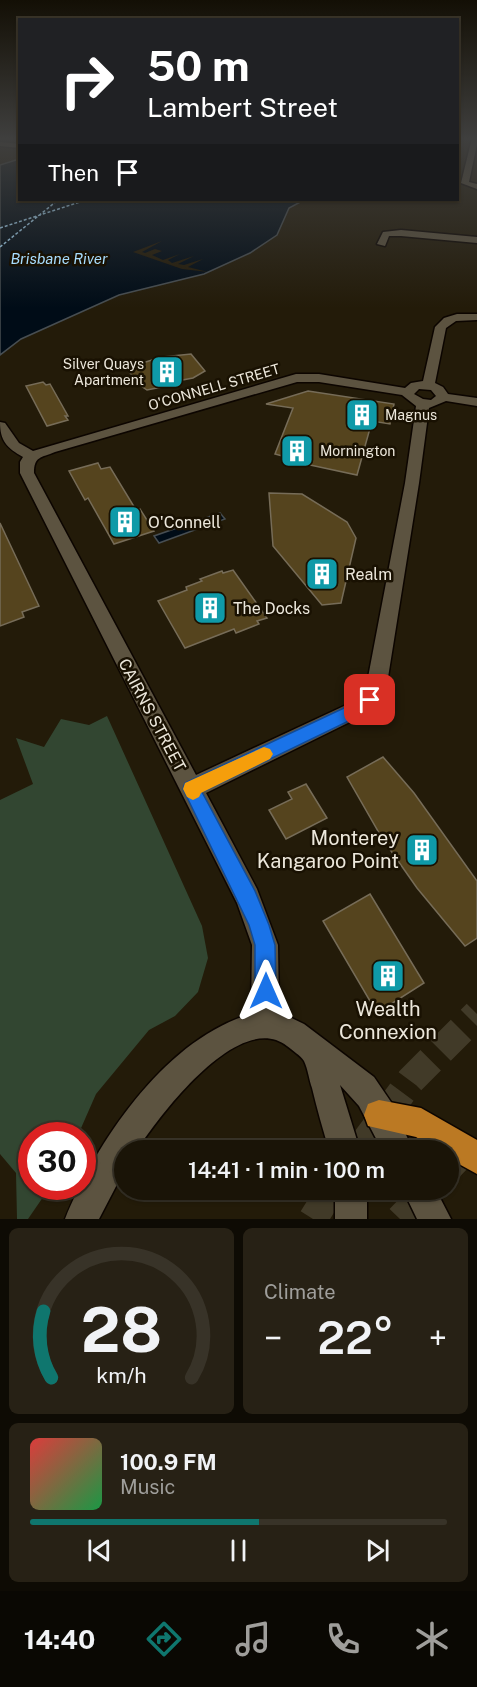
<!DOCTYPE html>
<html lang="en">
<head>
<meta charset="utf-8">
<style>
  :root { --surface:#1a1407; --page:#272115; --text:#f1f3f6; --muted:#9f9e9b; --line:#383328; --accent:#0f766e }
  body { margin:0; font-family:"Public Sans",sans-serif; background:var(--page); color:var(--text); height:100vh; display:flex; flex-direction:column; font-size:22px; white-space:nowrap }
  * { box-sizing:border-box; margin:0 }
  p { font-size:20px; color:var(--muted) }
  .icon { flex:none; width:33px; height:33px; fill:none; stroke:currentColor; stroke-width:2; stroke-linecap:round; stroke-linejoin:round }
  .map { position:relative; height:1219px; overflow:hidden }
  .sheet { display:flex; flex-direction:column; gap:9px; padding:9px; background:#0e0b04; flex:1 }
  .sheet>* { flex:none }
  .hud { position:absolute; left:18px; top:18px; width:441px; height:183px; border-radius:0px; box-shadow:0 2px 4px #0004,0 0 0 2px var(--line); background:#202124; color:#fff; overflow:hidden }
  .speed { position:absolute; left:18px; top:1122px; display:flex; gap:12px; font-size:30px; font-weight:700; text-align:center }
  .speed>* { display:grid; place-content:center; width:78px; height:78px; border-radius:50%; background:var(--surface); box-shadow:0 2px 4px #0004,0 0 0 2px var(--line); line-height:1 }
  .speed .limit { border:9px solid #d22; background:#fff; color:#111 }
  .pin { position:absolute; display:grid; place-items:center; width:51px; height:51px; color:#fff; margin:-26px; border-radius:12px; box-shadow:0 3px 9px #0006 }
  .me { position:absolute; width:66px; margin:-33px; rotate:0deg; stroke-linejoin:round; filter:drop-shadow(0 0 4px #0008) }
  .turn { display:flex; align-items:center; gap:21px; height:126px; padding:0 30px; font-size:27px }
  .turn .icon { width:78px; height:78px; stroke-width:2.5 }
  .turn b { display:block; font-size:42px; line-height:51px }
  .then { display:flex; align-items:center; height:57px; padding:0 30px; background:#0003; gap:12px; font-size:22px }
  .big { font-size:45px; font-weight:600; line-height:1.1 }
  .sheet .tile { flex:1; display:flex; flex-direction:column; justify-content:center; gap:9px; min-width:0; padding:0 21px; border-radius:9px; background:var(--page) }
  .sheet .dial { align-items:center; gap:0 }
  .dial svg { height:156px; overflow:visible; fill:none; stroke:var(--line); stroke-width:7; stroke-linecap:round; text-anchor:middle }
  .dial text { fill:var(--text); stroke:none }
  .song { display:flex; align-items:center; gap:18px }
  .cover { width:72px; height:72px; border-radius:9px; background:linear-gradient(135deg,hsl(0 70% 55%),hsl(140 70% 35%)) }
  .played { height:6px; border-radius:3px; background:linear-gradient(90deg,var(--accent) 55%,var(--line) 55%) }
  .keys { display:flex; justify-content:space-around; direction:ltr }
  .heat { display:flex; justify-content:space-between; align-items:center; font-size:33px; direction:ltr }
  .sheet .tiles { flex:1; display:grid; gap:9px; grid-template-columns:1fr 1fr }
  .tile:last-child { grid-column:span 2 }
  .trip { position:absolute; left:114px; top:1140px; width:345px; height:60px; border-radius:30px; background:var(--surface); box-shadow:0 2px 4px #0004,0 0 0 2px var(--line); font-weight:600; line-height:60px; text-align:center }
  .tab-bar { display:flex; height:96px; justify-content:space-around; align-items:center; background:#0a0803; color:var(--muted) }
  .tab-bar .icon { width:42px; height:42px }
  .tab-bar .current { color:var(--accent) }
  .tab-bar b { font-size:27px; color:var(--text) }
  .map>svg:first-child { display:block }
</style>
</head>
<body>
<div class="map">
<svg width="477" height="1219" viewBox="0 0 477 1219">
  <rect width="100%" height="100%" fill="#231b09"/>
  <path fill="#324631" d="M107,716L202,926L208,958L198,992L175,1016L149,1030L96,1094L78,1135L32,1136V1186L50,1187L28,1219H17L16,1173L0,1154V800L33,784L16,738L44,747L61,719L89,725Z"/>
  <path fill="#000c17" stroke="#474e52" stroke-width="1.5" d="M19,159L20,200H304L289,208L277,235L250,253L204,274L119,295L21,339L0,355V165Z
    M220,513L225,519L159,543L154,536Z"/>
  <path fill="#231b09" d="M162,241L142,252L145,253L155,249L162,251L152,255L163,260L180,254L168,260L172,263L194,256L178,264L184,265L203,259L188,267L208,272L182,269L133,252Z"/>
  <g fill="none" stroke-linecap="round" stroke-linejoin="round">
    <path stroke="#a8ddfe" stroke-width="1.5" stroke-dasharray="3 2" stroke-linecap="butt" d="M0,228L86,200
      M0,247L58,200"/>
  </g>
  <path fill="#55441e" stroke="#766c58" stroke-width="1.5" d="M191,354L205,371L193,378L172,382L167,386L147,390L141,386L126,368L162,357Z
    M43,382L46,385L50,384L68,416H65L68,420L47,426L26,386Z
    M308,391L394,404L390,424L372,421L357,475L296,462L297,460L275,454L293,408L266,404Z
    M98,463L101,469L110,467L136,510L140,509L154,531L114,544L88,498L85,500L69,471Z
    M269,493L302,494L347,522L356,538L341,603L322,605L273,546Z
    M0,523L39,606L22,612L24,617L0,626Z
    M233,570L267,618L257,621L259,624L236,633L234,629L185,648L158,601L187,590L186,587L202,581L200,579L222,571L223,573Z
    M383,757L414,793L477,881V938L465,946L417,888L382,838L347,777Z
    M306,784L327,818L286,839L269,810L292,799L288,792Z
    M370,894L424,983L377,1013L323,921Z"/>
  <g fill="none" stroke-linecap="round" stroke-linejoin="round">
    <path stroke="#413a28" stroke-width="29" stroke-dasharray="29 14" stroke-linecap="butt" d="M359,1150L411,1080L477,1014
      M448,1168L477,1138
      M313,1219L331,1190
      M400,1219L428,1190"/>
    <g stroke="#0c0500" stroke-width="3">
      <path id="minor" d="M472,138H477V144L469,182L477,184V189L461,183Z
        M0,142L20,144V148L0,146Z
        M401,230L477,237V243L401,236H389L385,246L377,244L383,232Z
        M457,314H477V320L456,321L446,328L435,383L443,387L448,394L477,398V406L446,401L429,408L419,483L386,690C379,704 371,710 358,718L206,793L257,889L278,945L279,1012L304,1024L374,1077L391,1102L413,1150H382L359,1106L340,1085L360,1150H329C323,1130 317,1109 312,1088C309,1080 308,1069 304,1061C301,1056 292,1050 287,1046C239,1009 159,1116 137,1150H124V1171L99,1219H65C97,1141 165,1039 251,1014L252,945L237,903L20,473V462L23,457C7,448 0,441 0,422L5,423L19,443L33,451L296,374H319L405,388L411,383L423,381L435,327L444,318ZM297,382H319L402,395L416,406L405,483L366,688L363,694L344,706L196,775L34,473C34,456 41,458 55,452ZM419,389L431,390L436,396L431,400L423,399L414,394Z
        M335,1190H367V1219H335Z
        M403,1190H436L451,1219H417Z"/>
    </g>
    <g stroke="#0c0500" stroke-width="3">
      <path id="major" d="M379,1100L421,1108L477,1140V1174L448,1158V1150H437L416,1137L368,1126L364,1115L368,1104Z"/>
    </g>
    <use href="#minor" fill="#5c5340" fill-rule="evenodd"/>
    <use href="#major" fill="#bb7923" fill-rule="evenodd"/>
  </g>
  <linearGradient id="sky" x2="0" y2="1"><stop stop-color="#130f05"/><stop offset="0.45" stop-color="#3f3f3e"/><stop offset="1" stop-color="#3f3f3e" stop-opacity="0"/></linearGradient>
  <rect width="477" height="308" fill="url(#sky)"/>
  <path fill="#1a73e8" stroke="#114b97" stroke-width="1.5" d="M370,693L375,695L377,700L375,704L357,717L202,792L255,891L269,925L275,945L276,991L273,999L266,1002L258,999L255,991V945L249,925L183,789L185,783L346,707Z"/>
  <path fill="#f59e0b" d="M264,747L270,749L273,754L270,759L201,793L199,797L193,800L187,797L183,789L185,783Z"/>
  <defs>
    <g id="building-square" transform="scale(1.725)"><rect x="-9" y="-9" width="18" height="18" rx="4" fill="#0f9aa8" stroke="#191102"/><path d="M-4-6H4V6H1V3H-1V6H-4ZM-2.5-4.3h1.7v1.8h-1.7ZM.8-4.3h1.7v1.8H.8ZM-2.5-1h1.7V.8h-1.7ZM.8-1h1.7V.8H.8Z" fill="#fff"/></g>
  </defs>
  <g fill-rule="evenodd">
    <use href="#building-square" x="167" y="372"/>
    <use href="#building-square" x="362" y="415"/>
    <use href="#building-square" x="297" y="451"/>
    <use href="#building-square" x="125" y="522"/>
    <use href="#building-square" x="322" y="574"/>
    <use href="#building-square" x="210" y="608"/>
    <use href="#building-square" x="422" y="850"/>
    <use href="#building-square" x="388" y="976"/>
  </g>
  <g text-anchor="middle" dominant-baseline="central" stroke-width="5" stroke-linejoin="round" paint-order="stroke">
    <g font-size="14" fill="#ece7db" stroke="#191102" text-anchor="start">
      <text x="144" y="364" text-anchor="end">Silver Quays<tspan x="144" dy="16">Apartment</tspan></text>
      <text x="385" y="415">Magnus</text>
      <text x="320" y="451">Mornington</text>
    </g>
    <g font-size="14" fill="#ece7db" stroke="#191102">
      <text transform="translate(214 387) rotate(-16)">O'CONNELL STREET</text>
    </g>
    <g font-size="15" font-style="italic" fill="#a8ddfe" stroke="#191102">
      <text x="59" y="258">Brisbane River</text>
    </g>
    <g font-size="16" fill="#ece7db" stroke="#191102" text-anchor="start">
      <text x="148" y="522">O'Connell</text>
      <text x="345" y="574">Realm</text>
      <text x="233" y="608">The Docks</text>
    </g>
    <g font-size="16" fill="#ece7db" stroke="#191102">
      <text transform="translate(152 715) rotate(62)">CAIRNS STREET</text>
    </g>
    <g font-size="20" fill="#ece7db" stroke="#191102" text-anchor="end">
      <text x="399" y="838">Monterey<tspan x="399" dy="23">Kangaroo Point</tspan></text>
      <text x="388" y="1009" text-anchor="middle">Wealth<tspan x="388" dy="23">Connexion</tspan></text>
    </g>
  </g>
</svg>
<div class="speed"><div class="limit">30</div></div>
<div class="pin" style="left:370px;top:700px;background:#d93025"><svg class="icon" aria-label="arrive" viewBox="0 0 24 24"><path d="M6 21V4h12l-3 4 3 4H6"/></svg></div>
<svg class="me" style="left:266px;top:991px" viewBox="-20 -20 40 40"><path d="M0-17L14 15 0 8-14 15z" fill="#1a73e8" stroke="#fff" stroke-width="4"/></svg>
<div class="trip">14:41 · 1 min · 100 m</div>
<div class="hud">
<div class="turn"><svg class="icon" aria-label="right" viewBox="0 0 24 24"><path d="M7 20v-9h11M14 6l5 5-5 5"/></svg><div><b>50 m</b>Lambert Street</div></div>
<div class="then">Then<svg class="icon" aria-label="arrive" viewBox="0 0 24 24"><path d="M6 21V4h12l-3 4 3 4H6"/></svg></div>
</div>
</div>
<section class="sheet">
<div class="tiles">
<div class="tile dial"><svg viewBox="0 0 100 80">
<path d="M14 69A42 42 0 1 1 86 69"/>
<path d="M14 69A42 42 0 0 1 10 35" stroke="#0f766e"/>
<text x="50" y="56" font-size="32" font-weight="700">28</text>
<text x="50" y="72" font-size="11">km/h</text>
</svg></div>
<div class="tile"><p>Climate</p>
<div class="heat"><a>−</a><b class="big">22°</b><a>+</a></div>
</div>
<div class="tile">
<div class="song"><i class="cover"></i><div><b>100.9 FM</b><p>Music</p></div></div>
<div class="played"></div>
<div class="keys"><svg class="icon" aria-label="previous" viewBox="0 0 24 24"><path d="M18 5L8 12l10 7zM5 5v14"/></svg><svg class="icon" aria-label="pause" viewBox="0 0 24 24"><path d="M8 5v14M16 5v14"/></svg><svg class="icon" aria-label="next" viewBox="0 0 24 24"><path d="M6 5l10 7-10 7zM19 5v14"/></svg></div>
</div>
</div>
</section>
<nav class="tab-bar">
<b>14:40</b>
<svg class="icon current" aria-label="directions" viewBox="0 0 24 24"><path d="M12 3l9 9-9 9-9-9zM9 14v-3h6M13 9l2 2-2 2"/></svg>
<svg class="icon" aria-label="music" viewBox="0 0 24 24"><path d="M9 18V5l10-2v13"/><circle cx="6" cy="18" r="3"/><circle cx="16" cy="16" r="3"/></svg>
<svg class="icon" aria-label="phone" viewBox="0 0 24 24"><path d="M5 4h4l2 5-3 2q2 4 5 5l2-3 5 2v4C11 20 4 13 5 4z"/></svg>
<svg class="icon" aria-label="climate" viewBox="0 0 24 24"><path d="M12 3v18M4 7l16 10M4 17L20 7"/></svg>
</nav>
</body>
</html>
